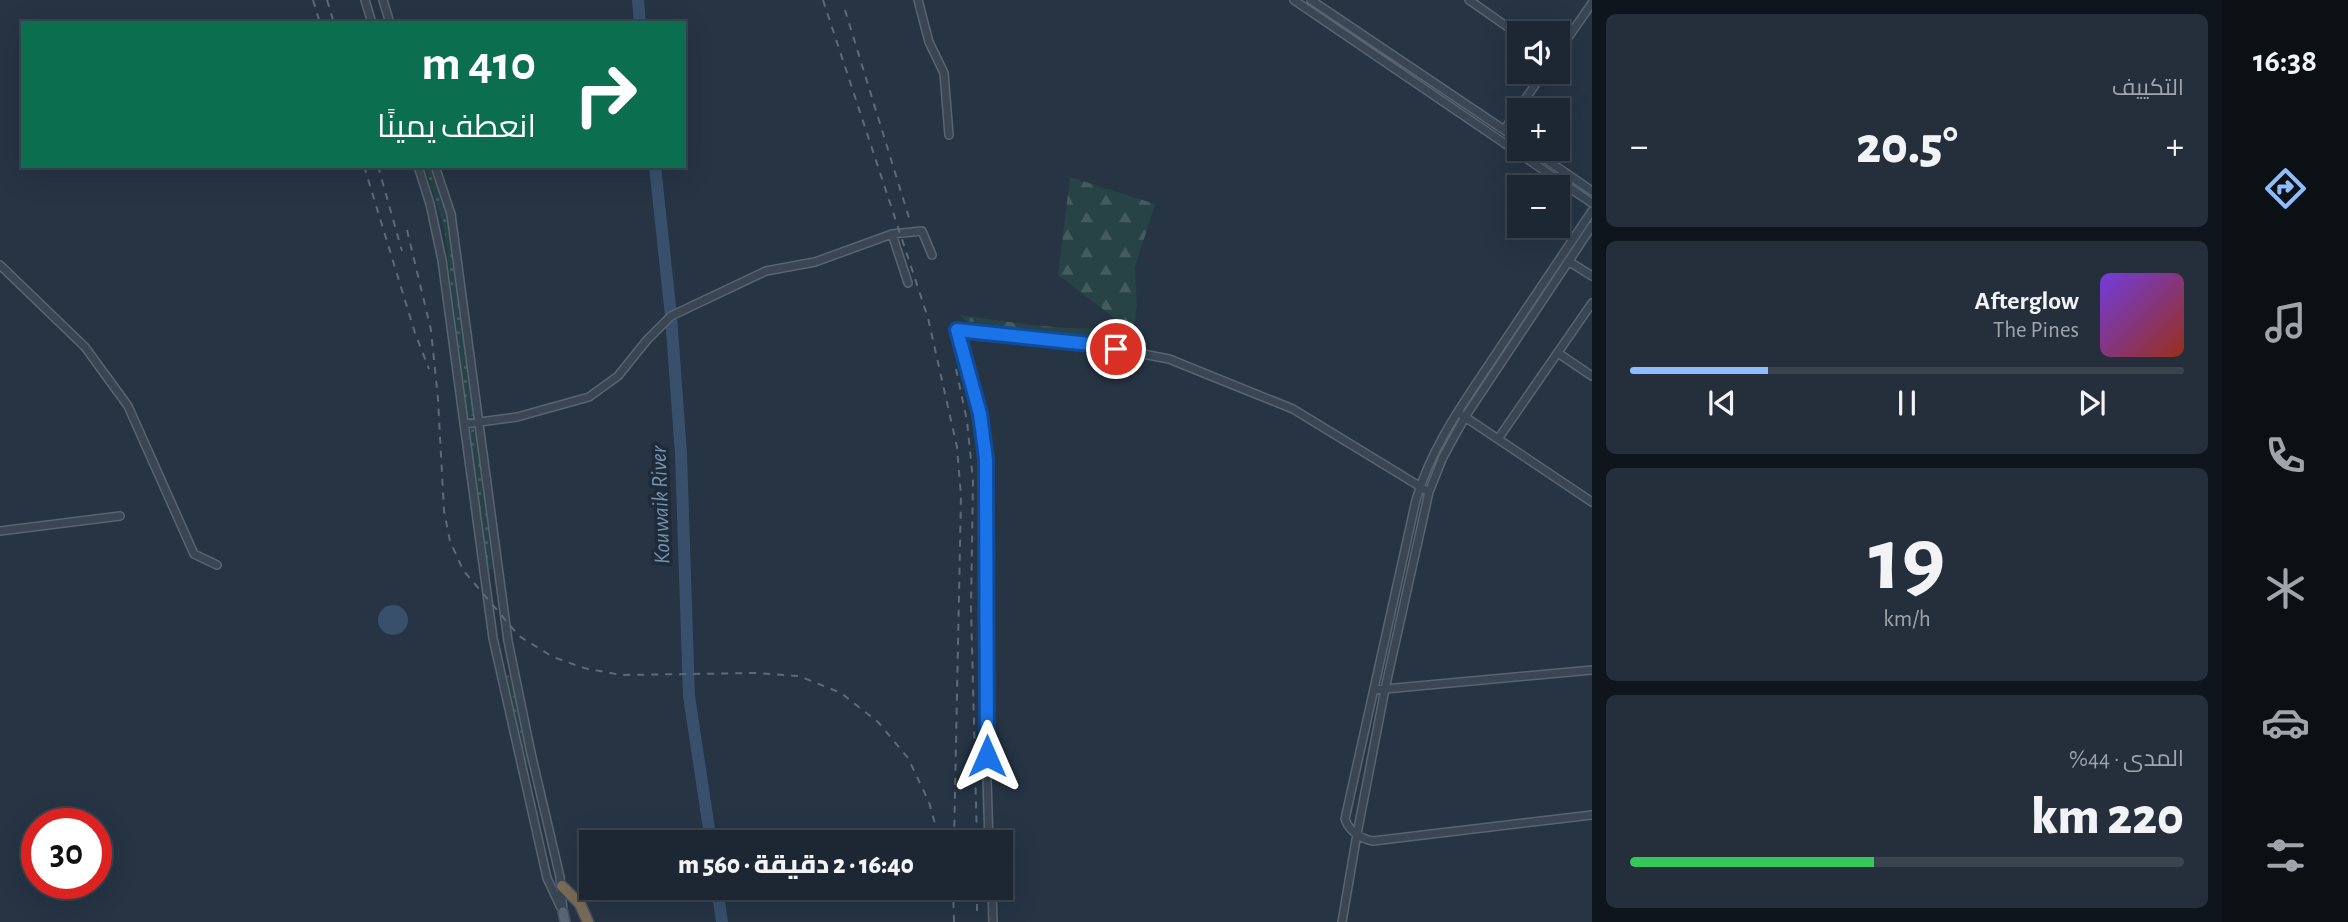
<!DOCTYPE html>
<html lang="ar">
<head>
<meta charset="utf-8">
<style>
  :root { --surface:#1c2733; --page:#252f3b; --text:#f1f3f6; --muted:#a0a5ac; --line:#3a444e; --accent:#8dbdfd }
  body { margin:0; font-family:"Alegreya Sans",Cairo,sans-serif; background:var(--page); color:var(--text); direction:rtl; height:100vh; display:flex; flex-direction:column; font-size:26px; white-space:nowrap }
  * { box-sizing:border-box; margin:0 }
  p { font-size:23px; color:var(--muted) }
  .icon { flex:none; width:38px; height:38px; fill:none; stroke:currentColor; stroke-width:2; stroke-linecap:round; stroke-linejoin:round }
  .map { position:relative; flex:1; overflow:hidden; direction:ltr }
  .drawer { display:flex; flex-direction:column; gap:14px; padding:14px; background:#0f151c; width:630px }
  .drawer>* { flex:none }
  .top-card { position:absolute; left:21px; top:21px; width:665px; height:147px; border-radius:0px; box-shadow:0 7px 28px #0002,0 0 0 2px var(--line); direction:rtl; background:#0b6e4f; color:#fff; overflow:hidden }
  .controls { position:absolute; left:1507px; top:21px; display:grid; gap:14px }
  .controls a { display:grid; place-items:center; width:63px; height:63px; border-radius:0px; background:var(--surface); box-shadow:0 7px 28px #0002,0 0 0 2px var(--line); font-size:35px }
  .speed { position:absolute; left:21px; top:808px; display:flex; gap:14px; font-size:35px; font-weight:700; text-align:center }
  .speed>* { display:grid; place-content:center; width:91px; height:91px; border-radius:50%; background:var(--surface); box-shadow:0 7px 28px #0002,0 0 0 2px var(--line); line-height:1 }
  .speed .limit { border:10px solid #d22; background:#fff; color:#111 }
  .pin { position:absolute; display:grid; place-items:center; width:60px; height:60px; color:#fff; margin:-30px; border:4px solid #fff; border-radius:50%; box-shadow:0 2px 7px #0007 }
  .me { position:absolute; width:77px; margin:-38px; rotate:0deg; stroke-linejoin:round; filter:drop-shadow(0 0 5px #0008) }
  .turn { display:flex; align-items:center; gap:24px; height:147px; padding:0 35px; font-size:32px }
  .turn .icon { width:91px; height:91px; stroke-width:2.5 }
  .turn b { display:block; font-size:49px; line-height:60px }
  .big { font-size:52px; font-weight:800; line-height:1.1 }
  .drawer .card { flex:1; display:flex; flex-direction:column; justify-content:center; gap:10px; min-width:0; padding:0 24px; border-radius:10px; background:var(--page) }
  .drawer .dial { align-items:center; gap:0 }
  .dial b { font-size:91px; line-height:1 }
  .song { display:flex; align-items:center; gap:21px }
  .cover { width:84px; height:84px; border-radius:10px; background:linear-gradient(135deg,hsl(260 70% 55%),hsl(10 70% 35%)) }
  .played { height:7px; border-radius:4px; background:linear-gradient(90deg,var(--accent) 25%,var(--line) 25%) }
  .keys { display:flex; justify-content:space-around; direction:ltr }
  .heat { display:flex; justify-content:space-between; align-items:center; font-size:38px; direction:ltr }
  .charge { height:10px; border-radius:5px; background:linear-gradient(90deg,#34c759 44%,var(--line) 0) }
  .trip { position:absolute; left:579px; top:830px; width:434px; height:70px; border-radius:0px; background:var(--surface); box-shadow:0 7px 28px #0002,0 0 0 2px var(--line); font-weight:800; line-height:70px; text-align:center; direction:rtl }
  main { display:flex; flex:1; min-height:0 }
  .menu { display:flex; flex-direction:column; width:126px; justify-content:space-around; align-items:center; background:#0b1014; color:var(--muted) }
  .menu .icon { width:49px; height:49px }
  .menu .on { color:var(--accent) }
  .menu b { font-size:32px; color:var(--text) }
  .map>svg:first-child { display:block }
</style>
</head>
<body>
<main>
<nav class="menu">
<b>16:38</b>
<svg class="icon on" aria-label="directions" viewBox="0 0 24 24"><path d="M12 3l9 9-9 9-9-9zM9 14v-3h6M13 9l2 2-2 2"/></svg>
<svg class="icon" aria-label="music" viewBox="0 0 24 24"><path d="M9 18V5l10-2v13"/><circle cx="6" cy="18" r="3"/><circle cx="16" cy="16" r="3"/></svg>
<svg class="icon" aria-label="phone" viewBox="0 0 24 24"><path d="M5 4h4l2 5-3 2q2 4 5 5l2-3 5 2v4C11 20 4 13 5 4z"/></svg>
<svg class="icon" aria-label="climate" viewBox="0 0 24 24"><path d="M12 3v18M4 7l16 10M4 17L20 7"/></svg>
<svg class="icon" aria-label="car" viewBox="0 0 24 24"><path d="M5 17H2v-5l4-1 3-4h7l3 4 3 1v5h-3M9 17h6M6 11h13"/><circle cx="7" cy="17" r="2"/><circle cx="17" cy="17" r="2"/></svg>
<svg class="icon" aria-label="filters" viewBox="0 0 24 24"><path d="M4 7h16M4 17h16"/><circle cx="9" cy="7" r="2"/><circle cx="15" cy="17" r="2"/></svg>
</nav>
<section class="drawer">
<div class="card"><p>التكييف</p>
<div class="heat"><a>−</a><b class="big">20.5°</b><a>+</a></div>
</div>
<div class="card">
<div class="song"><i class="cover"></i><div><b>Afterglow</b><p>The Pines</p></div></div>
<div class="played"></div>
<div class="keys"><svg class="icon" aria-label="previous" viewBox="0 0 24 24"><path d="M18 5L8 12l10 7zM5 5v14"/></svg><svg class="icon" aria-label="pause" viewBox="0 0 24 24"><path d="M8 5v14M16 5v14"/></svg><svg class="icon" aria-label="next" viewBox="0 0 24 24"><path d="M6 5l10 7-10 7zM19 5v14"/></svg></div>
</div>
<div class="card dial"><b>19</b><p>km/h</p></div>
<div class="card"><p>المدى · 44%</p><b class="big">220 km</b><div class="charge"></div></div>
</section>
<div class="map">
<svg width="1592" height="922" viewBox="0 0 1592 922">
  <defs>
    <pattern id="grass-dots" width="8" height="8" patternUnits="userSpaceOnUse" patternTransform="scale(1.75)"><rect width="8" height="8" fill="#284345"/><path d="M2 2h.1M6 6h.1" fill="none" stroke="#455c5f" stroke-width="1.8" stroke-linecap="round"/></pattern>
    <pattern id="forest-firs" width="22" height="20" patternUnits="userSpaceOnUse" patternTransform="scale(1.75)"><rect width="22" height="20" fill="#284345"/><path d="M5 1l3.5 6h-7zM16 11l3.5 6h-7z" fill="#455c5f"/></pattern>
  </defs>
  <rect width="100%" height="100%" fill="#263444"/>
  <path fill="url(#grass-dots)" d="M425,166H432L450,226L474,416L467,417L444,228Z
    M469,426H476L493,569L487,570Z
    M510,675L529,763L523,764L504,677Z"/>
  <path fill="url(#forest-firs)" d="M1070,177L1155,204L1135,267L1137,306L1135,321L1126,331L1113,336L1091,337L965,321L960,315C988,319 1103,338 1120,322L1058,275Z"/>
  <path fill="#38506c" d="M378 620a15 15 0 1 1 30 0a15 15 0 1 1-30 0Z"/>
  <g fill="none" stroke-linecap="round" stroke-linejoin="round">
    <path stroke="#38506c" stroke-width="12" d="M638,0L640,23
      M655,166L671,316L681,454L689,696L711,842
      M717,887L722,922"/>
    <g stroke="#596471" stroke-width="10">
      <path id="minor" d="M365,0L372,23
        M383,0L390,23
        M918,0L929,42L944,73L949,135
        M1294,0L1592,203
        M1311,0L1519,140
        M1469,0L1519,35
        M1558,52L1592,3
        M1504,130L1544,72
        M1531,149L1592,191
        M418,166L430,204L442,260L493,638L547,878L563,912
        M435,166L451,214L508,641L531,753L560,877L563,911
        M1592,211C1560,259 1528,307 1496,354C1465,401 1432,445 1416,500L1345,819C1349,831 1361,839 1373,841L1592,815
        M892,234L908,283
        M1568,261L1592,276
        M0,265L85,347L128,406L194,554L217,565
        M1558,353L1592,376
        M1462,415L1592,502
        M464,424L517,417L589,397L618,376L647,340L671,316L766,271L815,262L892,234L922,231L932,255
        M1498,439L1592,303
        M0,531L120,516
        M1374,690L1592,670
        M989,842L986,747L988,569L986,459L980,414L957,330L1090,344L1169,359L1293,409L1429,492
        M992,887L993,922
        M1342,922L1357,834L1385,689L1429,492L1443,457L1465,417L1592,226"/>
    </g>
    <g stroke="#444f5d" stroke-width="12">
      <path id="major" d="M563,912L565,922"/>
    </g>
    <g stroke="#45515e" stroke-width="13">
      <path id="highway" d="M562,886L580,904L588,922"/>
    </g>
    <use href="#minor" stroke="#3a4654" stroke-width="7"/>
    <use href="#major" stroke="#586574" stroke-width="9"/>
    <use href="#highway" stroke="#7a6b57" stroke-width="10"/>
    <path stroke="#5c6a7b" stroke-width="2" stroke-dasharray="7 7" stroke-linecap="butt" d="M313,0L320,23
      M327,0L334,23
      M823,0L928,318L957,447L961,496L954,842
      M845,10L910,221
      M364,166L415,333L429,369
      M378,166L402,251
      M407,230L431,330L438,399L444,511L450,541L463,570L519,636L553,657L584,668L621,675L757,673L799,676L841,693L878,722L908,758L929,802L940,842
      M956,369L967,421L973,480L971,607L977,842
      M953,887L954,922
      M977,911V887"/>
  </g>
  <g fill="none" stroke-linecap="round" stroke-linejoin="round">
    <g stroke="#114b97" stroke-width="18">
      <path id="route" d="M987,756L986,459L980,414L957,330L1090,344L1116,349"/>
    </g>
    <use href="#route" stroke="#1a73e8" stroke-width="12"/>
  </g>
  <g text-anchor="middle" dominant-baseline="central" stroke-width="7" stroke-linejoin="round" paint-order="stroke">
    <g font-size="23" font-style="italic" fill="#7693b2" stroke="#1f2b39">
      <text transform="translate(661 505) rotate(-92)">Kouwaik River</text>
    </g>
  </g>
</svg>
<div class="controls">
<a><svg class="icon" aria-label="sound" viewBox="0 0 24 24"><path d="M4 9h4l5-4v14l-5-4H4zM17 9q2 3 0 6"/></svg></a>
<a>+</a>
<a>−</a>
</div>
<div class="speed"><div class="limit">30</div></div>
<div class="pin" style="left:1116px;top:349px;background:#d93025"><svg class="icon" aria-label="arrive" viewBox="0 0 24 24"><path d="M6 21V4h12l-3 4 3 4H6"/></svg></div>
<svg class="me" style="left:987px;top:756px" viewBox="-20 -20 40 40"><path d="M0-17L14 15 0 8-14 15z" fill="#1a73e8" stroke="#fff" stroke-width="4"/></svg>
<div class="trip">16:40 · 2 دقيقة · 560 m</div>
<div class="top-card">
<div class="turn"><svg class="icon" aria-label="right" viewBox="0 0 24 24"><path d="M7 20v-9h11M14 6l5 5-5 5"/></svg><div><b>410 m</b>انعطف يمينًا</div></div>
</div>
</div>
</main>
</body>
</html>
